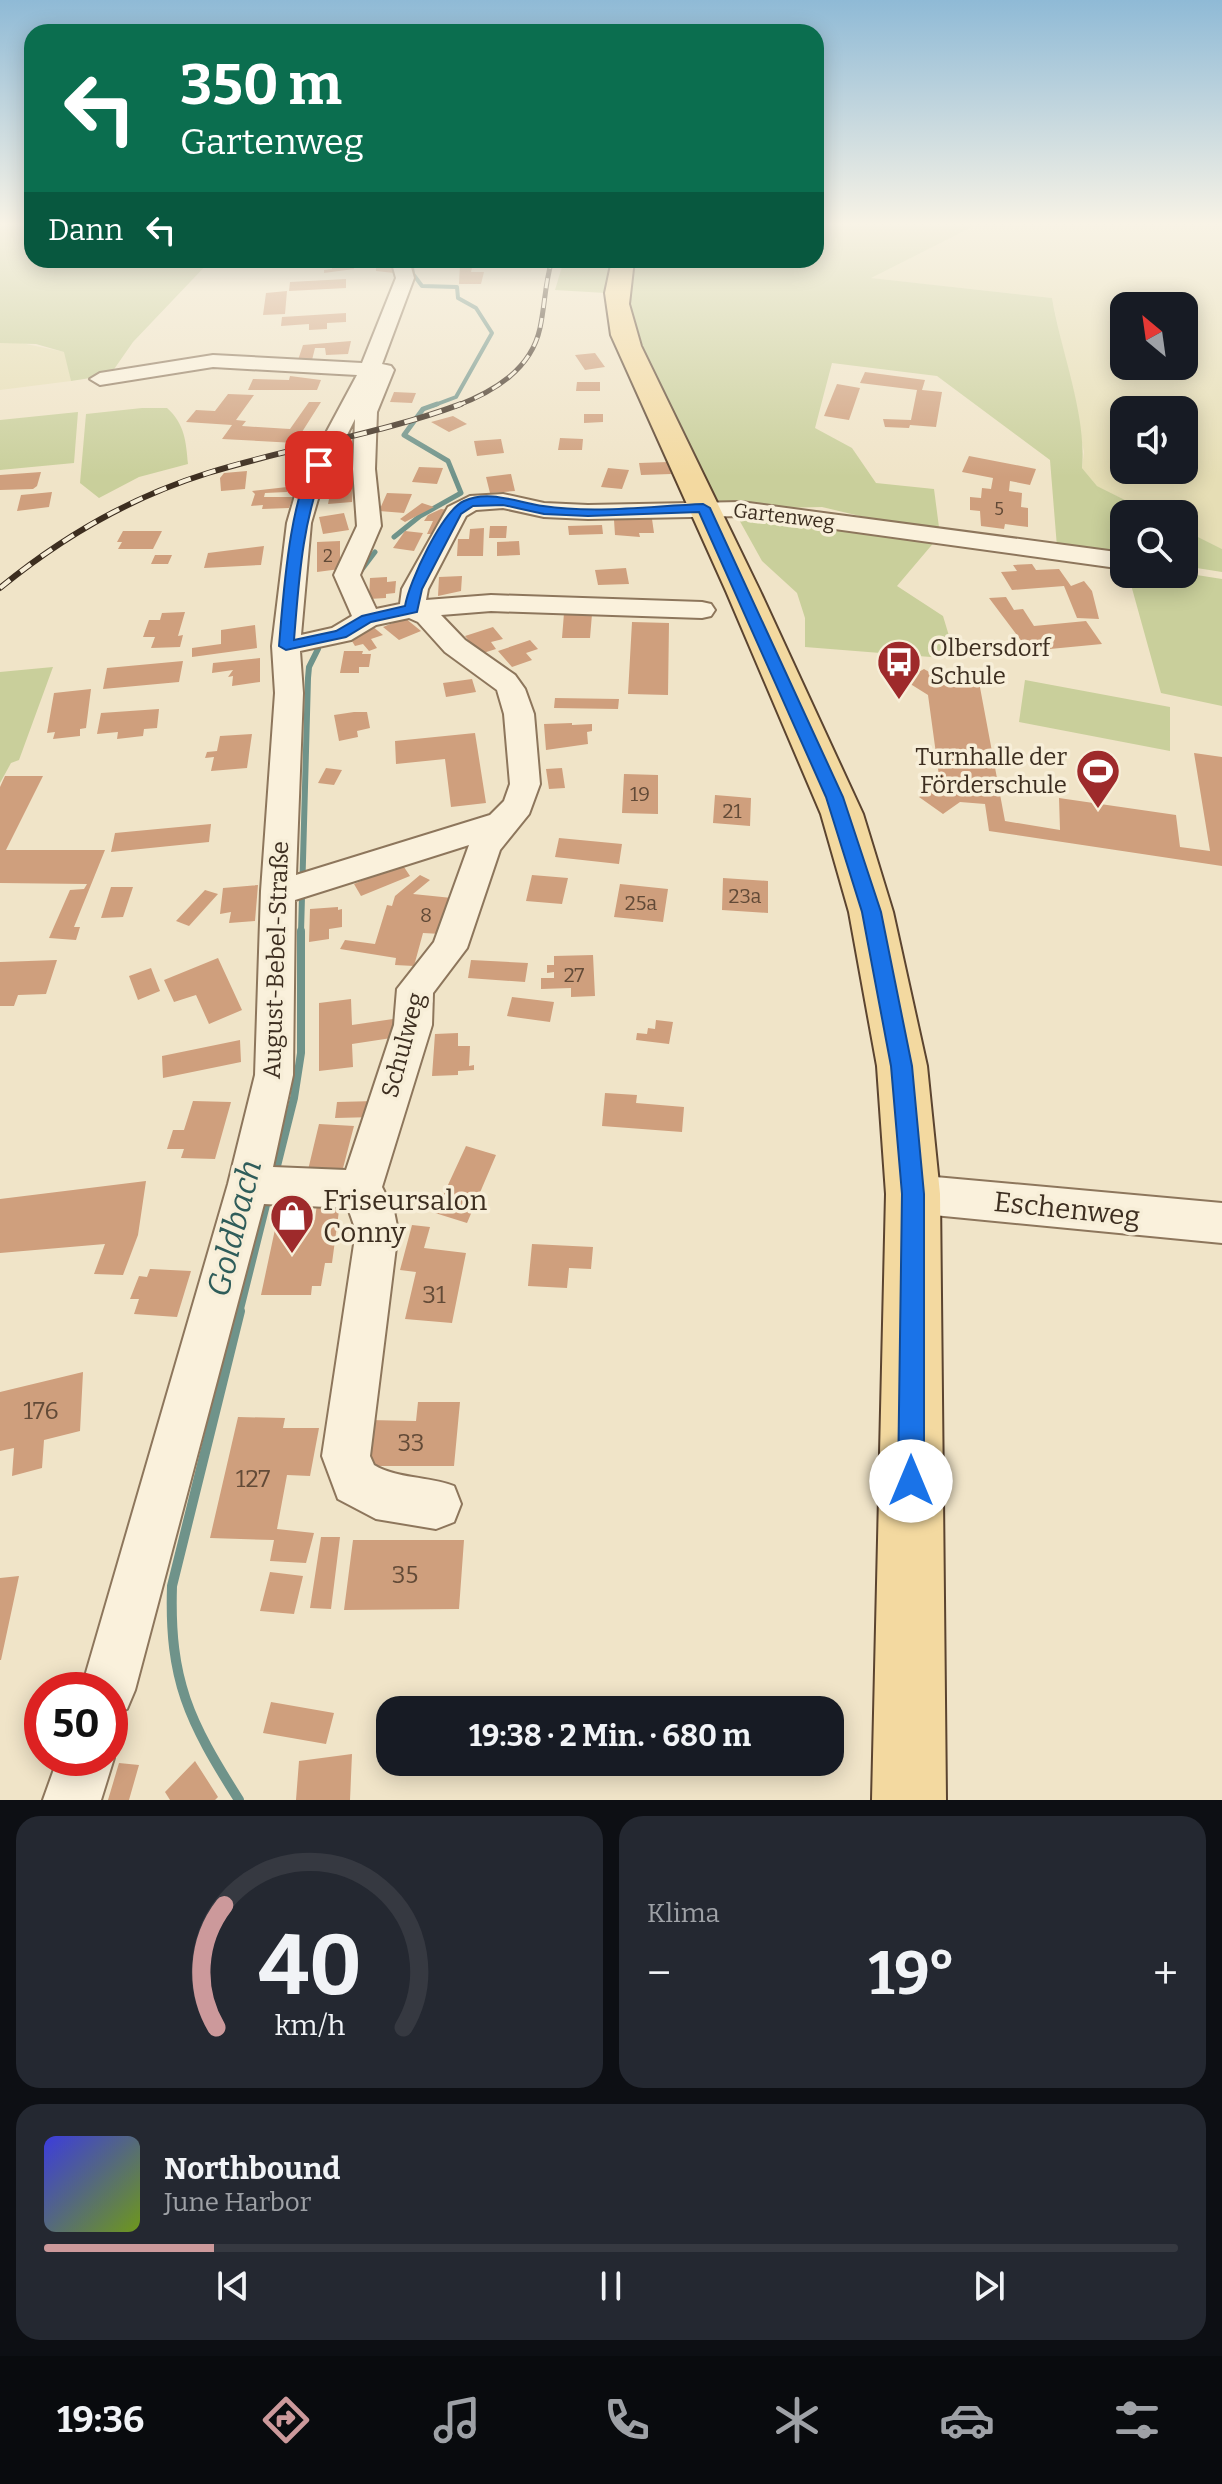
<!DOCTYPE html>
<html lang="de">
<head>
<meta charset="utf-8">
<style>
  :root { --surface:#171b24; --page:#242831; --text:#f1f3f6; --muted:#9ea1a6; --line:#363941; --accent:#cc999b }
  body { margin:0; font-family:Bitter,serif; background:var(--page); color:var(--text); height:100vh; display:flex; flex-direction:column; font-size:30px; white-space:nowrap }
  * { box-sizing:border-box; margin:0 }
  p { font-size:26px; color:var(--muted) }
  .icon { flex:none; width:44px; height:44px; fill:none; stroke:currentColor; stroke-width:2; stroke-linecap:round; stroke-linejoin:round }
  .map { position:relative; height:1800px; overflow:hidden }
  .drawer { display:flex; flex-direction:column; gap:16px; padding:16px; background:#0d0f14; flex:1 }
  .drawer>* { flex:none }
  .guide { position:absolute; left:24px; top:24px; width:800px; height:244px; border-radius:24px; box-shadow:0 4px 20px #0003; background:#0b6e4f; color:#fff; overflow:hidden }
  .needle { width:52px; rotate:331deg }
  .buttons { position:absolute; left:1110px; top:292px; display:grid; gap:16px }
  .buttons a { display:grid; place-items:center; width:88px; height:88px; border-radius:16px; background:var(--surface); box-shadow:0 4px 20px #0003; font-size:40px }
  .speed { position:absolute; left:24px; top:1672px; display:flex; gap:16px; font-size:40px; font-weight:700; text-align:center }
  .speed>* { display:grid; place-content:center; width:104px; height:104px; border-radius:50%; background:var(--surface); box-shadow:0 4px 20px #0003; line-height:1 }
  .speed .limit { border:12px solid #d22; background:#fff; color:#111 }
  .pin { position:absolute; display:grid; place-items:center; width:68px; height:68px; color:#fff; margin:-34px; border-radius:16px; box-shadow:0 4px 12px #0006 }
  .me { position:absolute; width:88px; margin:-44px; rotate:0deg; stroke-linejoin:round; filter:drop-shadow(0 0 6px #0008) }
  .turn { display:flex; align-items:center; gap:28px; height:168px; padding:0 24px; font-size:36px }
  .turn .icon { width:104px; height:104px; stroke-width:2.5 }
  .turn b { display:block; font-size:56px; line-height:68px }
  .then { display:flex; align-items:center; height:76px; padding:0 24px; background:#0003; gap:16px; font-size:30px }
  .big { font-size:60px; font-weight:700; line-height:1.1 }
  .drawer .tile { flex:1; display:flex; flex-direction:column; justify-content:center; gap:12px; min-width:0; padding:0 28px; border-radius:24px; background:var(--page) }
  .drawer .dial { align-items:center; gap:0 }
  .dial svg { height:208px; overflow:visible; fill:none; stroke:var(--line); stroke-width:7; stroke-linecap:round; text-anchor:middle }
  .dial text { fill:var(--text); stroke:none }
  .song { display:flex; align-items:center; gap:24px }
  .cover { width:96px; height:96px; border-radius:12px; background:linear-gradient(135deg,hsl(240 70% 55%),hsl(80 70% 35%)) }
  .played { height:8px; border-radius:4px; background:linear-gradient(90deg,var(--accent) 15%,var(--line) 15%) }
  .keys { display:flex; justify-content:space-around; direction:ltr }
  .heat { display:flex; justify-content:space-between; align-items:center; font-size:44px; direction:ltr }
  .drawer .tiles { flex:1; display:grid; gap:16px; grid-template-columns:1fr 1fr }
  .tile:last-child { grid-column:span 2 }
  .trip { position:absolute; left:376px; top:1696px; width:468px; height:80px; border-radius:24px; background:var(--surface); box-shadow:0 4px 20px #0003; font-weight:700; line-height:80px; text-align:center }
  .tabs { display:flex; height:128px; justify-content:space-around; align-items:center; background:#090b0e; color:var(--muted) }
  .tabs .icon { width:56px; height:56px }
  .tabs .selected { color:var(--accent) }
  .tabs b { font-size:36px; color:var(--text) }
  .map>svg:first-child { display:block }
</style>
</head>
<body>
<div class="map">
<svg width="1222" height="1800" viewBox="0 0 1222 1800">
  <rect width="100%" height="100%" fill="#f0e4c8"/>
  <path fill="#e6deb5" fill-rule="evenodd" d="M976,225H1222V549L1184,530V514H1153L1097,486L1082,468L1084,452L1052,298L869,278ZM1124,306H1184V366H1124ZM1124,410H1184V470H1124Z
    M16,342L65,352L71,381L0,390V343Z"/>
  <path fill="#c9cf9b" d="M0,225H32V260H211L133,342L110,375L71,381L64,352L36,344L0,343Z
    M816,225H976L871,278L1052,298C1061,352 1087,415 1082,468L1097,486L1153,514H1124V557L1057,547L1050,460L937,376L832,363L815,428L852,448L876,483L934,489L940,535L822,507L741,509L713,506L642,356L624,294L633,260H816Z
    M564,260H610L605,293L555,290Z
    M142,408H167C185,424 186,442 188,464L139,477L99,498L80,483L86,414Z
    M78,412L74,463L0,470V420Z
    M737,516L936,540L897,586L943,616L956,659L805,647V618L797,593L762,561Z
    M1184,530L1222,549V572L1184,566Z
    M1184,573L1222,579V706L1161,693L1128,574Z
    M53,667L19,760L11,763L0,783V672Z
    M1025,680L1170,707V751L1019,722Z"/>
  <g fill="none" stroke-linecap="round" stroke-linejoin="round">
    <path stroke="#6f938a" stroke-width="4" d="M411,260L413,274L422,286L457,287L458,298L476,308L492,333L456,397L432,406"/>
    <path stroke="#6f938a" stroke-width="5" d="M394,537L420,516L461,493L448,461L404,435L423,409L437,404
      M360,572L375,552"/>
    <path stroke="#6f938a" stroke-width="6" d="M301,933L308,678L309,667L318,649"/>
    <path stroke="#6f938a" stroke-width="8" d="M275,1174L294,1098L301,1053V931
      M239,1313L268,1197"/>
    <path stroke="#6f938a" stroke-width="10" d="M239,1800C189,1721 169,1681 172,1586L240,1311"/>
  </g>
  <path fill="#cf9f7d" d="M331,260H353L354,269L324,273V270L332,269Z
    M392,263L394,273L376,271V264Z
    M460,264H473L471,272H484L481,284H459Z
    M346,279V288L289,291L290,282Z
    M287,291L285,314L263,315L266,293Z
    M346,313V322L327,323V329L309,330V324L281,326L282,317Z
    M351,341L348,354L326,355L325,348H315L312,360H298L303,345Z
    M595,353L605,367L585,370L575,355Z
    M865,372L925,380L922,390L942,392L936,427L910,425L909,428L885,427L883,419L911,420L917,390L860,383Z
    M290,376L321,380L317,390H248L253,379L289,380Z
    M577,382H600V391H576Z
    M837,384L860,388L849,420L824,416Z
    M394,392L416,393L412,403L390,402Z
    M228,394L254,395L236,420L246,421L242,426L290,429L309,402H321L295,443L222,439L232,425L186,422L196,410L215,411Z
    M584,414H603V422L584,423Z
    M453,416L467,424L449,432L431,422Z
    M560,438L583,439L582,450H558Z
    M501,439L504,453L477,456L474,441Z
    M969,456L1036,469L1030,485L1010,481L1009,491L1022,493L1021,507L1028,508V527L1005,524L1004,529L981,526L980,511L970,510V497L981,498L982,488L991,489L993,478L962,472Z
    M668,462L671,474L641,475L639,463Z
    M419,467L443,468L437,484L412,482Z
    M608,468L629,470L622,489L601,487Z
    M247,471L245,489L221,491L220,478L224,473Z
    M41,472L37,486L33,489L0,490V475Z
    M511,474L515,491L490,493L486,477Z
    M353,486L352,502L328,504L329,499H323V492H329V488Z
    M287,487V492L265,493L264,497H293L289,508L262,509L263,505L251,506L255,494L252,491Z
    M52,492L49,507L17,511L21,495Z
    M387,493L412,494L404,513L379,511Z
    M422,503L434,507L405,522L400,519Z
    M441,509L451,510L439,534H427L433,521H424L428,515Z
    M344,513L349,530L323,534L319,517Z
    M652,519L654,533H639L640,537L615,535L614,520Z
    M602,525L603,534L569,535L568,526Z
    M490,526H507L506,538H489Z
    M484,528L483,556H457L458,539H469L470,529Z
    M123,531H162L153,549H118L122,542H117Z
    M405,531L423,533L414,551L393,548Z
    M340,541V569L317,572V542Z
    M519,541L520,555L497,556V542Z
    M264,546L261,565L204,568L208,553Z
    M155,555H172L168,564H151Z
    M1032,564L1036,570L1059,569L1071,586L1084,581L1092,591L1099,619L1077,618L1064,586L1012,590L1001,572L1017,571L1013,565Z
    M626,568L629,584L598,585L595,570Z
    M462,576L461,591L438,596L439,577Z
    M387,577V582L396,581L395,593L386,594V598L369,599L370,578Z
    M1006,597L1014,610L1023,609L1034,626L1086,621L1102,644L1029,651L989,598Z
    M185,612L178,636L183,635L180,647L151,648L155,637H143L149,620H160L162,613Z
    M564,613L592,614L590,638H562Z
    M405,618L421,631L399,640L383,627Z
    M632,622L669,623L668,695L628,694Z
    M255,625L257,648L192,657V648L221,644V630Z
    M372,626L383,635L371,639L377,648L369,651L363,644L355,646L350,638L363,634Z
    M493,627L503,639L491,642L496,649L480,654L465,636Z
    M530,640L538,649L526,653L532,660L512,667L498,651Z
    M344,651H363L362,654H371L369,667H359V673H340Z
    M260,658V682L232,686L233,676L228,677L233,670L212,673L213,663Z
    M183,661L179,682L103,689L107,668Z
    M924,669L941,679L979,682L1005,821L1060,830L1059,798L1176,815L1180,847L1210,851L1194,753L1222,757V866L989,831L985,804L960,802L943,814L919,797L940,783L928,695L904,680Z
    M472,679L476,692L446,697L443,683Z
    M91,689L86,728L80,729V736L53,739L55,732L47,733L54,693Z
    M555,698L619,699L618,709L554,708Z
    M159,709L157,728L144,729L143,736L117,739L118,732L97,734L101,713Z
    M354,712H367L370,728L357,731L358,737L339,741L334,715Z
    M572,723V725L592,724V731L587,732L588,744L546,750L544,724Z
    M475,733L486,803L451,807L445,759L396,764L395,741Z
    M252,734L247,768L211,771L214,757L205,758L207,752L217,751L220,736Z
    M326,768L342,770L334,785L318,783Z
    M562,768L565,788L549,789L546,769Z
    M624,774L658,775V814L622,813Z
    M5,776H43L6,850H105L74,927H80L76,940L49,938L70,890L84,889L87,884L0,883V787Z
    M715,795L751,798L750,826L713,823Z
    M211,824L209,842L111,852L115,833Z
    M559,838L622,844L619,864L555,857Z
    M402,864L410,876L361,896L354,884Z
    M420,875L430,880L413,894L452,898L441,934L423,933L414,966L395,965L396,958L340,949L345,940L375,944L387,905L392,906L395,896Z
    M532,875L568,878L562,904L526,901Z
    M723,878L768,881V913L722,910Z
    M620,884L668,889L663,922L614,917Z
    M258,885L255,921L229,923L231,912L220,914L223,888Z
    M111,887H133L123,917L101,918Z
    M205,890L218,894L189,926L176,921Z
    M338,907V910L342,909V927L329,929V939L309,942L310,909Z
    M593,955L595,996L571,997V988L541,989V978H554V972L547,973V965H554V956Z
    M218,958L242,1010L209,1024L196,995L174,1002L164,980Z
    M57,960L46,994L18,995L14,1006H0V962Z
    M471,960L528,963L525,982L468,978Z
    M151,968L160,991L138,1000L129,976Z
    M512,997L554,1002L550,1022L507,1016Z
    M351,999L352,1025L393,1019L398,1037L352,1044L353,1067L319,1071V1003Z
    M656,1020L673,1022L669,1044L636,1040L637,1033L647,1034L648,1028L655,1029Z
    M458,1033V1046H470L469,1066L474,1065V1070L458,1071V1075L432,1076L435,1034Z
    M240,1040L241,1062L163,1078L162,1056Z
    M605,1093L637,1095L636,1103L684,1107L682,1132L602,1126Z
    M193,1101L231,1102L215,1159L181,1158L184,1149H167L173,1130H184Z
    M376,1101L375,1117L335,1118L337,1102Z
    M319,1124L354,1126L342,1172L308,1170Z
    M466,1146L496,1155L467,1223L435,1213Z
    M146,1181L138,1235L123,1275L94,1274L105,1244L0,1253V1199Z
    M317,1203H340L332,1263H325L321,1286H312L311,1295H261L277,1220H315Z
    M412,1225L430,1227L424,1248L466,1253L452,1323L405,1319L416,1272L400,1270Z
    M532,1244L593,1247L591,1269L569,1268L567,1288L528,1286Z
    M150,1269L191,1271L177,1317L134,1314L139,1299H130L139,1276L147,1277Z
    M83,1372L80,1431L44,1440L42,1468L12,1476L14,1448L0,1451V1392Z
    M418,1402H460L454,1466H364L369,1420L416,1421Z
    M238,1417L285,1418L283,1428H319L310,1476L287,1475L277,1529L314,1533L306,1563L270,1561L274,1540L210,1538Z
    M321,1537H340L331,1609L310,1608Z
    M353,1540H464L459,1609L344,1610Z
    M270,1572L303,1576L294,1614L260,1611Z
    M19,1576L1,1660H0V1578Z
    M271,1702L334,1713L326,1744L263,1733Z
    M352,1754L350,1800H296L299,1761Z
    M195,1761L218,1797L215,1800H170L165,1792Z
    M119,1763L139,1765L129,1800H108Z"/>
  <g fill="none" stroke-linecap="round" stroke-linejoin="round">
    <g stroke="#8d765c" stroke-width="4">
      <path id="minor" d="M391,260H409L414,278L382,364L391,366L394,370L377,412L375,469L381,526L360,575L376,609L400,604L402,589L448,507L470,496L503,494L544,503L588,505L741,502L1124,553V569L741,516L588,519L544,517L503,508L476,510L466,516L428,589L426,600L491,595L702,602L711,604L715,610L711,616L702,618L491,611L441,615L465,640L515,675L525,689L534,714L540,784L529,814L500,850L467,948L433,993L432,1025L382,1187L394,1211L398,1231L370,1456L374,1465C397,1479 428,1476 454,1486L461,1504L454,1522L436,1529L376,1519L338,1499L322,1456L356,1231L348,1208L264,1204L135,1690L127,1709L110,1716V1690H81L228,1184L255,1075L261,891L275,693L272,646L287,523L298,485L357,375L213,367L100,385L90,379L100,373L213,355L362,363L396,278ZM355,419L353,469L357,526L334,575L352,616L332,628L301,635L311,523L322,485ZM409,618L418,622L445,652L497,690L504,714L510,784L504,801L490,815L296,875L303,693L300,651L351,640L376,625ZM469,845L434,942L397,989L394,1025L346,1170L273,1167L293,1075L295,900Z
        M913,1175L1222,1203V1243L913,1213L898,1207L892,1194L898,1181Z
        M110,1748L114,1758L101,1800H43L58,1758H110Z"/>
    </g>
    <g stroke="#5b4430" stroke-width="4">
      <path id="major" d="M612,260H634L629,304L641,346L760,591L863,814L893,912L927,1066L940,1194L946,1800H872L886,1194L877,1066L849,912L821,814L726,591L611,335L605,293Z"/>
    </g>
    <use href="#minor" fill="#faf1dc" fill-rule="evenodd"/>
    <use href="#major" fill="#f3d9a0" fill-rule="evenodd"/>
    <g stroke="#3d2e20" stroke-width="5">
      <path id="rail-far1" d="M456,406C493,392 531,370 540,328C545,305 545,282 552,260"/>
    </g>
    <g stroke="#3d2e20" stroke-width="6">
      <path id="rail" d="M0,588C62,537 131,497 208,473C291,447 378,435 461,404"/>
    </g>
    <use href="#rail-far1" stroke="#f7eed8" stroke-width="3" stroke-dasharray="10" stroke-linecap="butt"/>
    <use href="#rail" stroke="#f7eed8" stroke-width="4" stroke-dasharray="13" stroke-linecap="butt"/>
  </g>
  <linearGradient id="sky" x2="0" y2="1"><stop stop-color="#8fbad6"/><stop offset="0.47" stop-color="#f8f3e6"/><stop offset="1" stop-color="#f8f3e6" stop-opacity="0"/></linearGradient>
  <rect width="1222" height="477" fill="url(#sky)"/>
  <path fill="#1a73e8" stroke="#114b97" stroke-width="2" d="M319,462L325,465C302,522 299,579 294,640L336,631L362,616L405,606C409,582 442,511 464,501C489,489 519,503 543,506C595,514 651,506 703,504L710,508L843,797L881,912L912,1066L924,1194V1481L920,1490L911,1494L902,1490L898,1481L902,1194L891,1066L862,912L826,797L699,512L588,516L544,514L503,505L473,506L461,514L422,589L417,612L371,622L346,637L286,650L279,646C282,613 290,475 319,462Z"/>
  <defs>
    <g id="bus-pin" transform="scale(2.3)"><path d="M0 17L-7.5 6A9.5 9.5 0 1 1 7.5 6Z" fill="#9e2a2b" stroke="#f7eed8"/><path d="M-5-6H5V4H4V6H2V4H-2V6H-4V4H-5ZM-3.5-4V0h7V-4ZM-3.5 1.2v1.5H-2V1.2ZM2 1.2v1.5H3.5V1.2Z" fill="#fff"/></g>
    <g id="stadium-pin" transform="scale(2.3)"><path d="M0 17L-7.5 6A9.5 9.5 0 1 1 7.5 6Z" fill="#9e2a2b" stroke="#f7eed8"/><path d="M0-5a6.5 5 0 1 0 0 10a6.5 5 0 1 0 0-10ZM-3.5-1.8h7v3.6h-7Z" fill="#fff"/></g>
    <g id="shop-pin" transform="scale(2.3)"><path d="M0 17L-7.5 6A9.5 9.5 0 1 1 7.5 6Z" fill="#9e2a2b" stroke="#f7eed8"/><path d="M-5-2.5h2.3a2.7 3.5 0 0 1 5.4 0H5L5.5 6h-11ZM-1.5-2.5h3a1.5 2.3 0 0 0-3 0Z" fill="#fff"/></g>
  </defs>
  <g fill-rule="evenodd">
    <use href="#bus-pin" x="899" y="662"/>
    <use href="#stadium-pin" x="1098" y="771"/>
    <use href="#shop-pin" x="292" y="1216"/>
  </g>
  <g text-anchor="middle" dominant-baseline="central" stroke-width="7" stroke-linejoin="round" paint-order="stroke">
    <g font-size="18" fill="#624a37">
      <text x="999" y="509">5</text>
      <text x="328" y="556">2</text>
    </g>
    <g font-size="20" fill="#3d2e20" stroke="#f7eed8">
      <text transform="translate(784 516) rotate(7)">Gartenweg</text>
    </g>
    <g font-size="20" fill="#624a37">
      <text x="640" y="794">19</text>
      <text x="732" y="811">21</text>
      <text x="745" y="896">23a</text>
      <text x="641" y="903">25a</text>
      <text x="426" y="915">8</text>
      <text x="574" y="975">27</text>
    </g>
    <g font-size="24" fill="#3d2e20" stroke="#f7eed8" text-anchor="start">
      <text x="930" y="648">Olbersdorf<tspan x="930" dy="28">Schule</tspan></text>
      <text x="1067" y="757" text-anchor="end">Turnhalle der<tspan x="1067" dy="28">Förderschule</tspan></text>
    </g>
    <g font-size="24" fill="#3d2e20" stroke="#f7eed8">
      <text transform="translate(276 960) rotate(-88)">August-Bebel-Straße</text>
      <text transform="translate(403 1045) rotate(-75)">Schulweg</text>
    </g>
    <g font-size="24" fill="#624a37">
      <text x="434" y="1295">31</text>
      <text x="41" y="1411">176</text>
      <text x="411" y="1443">33</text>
      <text x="253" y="1479">127</text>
      <text x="405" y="1575">35</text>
    </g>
    <g font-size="28" fill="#3d2e20" stroke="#f7eed8" text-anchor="start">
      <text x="323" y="1200">Friseursalon<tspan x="323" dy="32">Conny</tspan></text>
    </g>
    <g font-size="28" fill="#3d2e20" stroke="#f7eed8">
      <text transform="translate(1067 1209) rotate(6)">Eschenweg</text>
    </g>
    <g font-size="32" font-style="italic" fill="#2f5d5a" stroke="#f7eed8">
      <text transform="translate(234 1228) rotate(-76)">Goldbach</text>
    </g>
  </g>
</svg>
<div class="buttons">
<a><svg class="needle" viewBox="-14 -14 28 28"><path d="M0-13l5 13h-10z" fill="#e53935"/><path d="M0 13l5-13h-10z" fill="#9ea1a6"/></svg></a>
<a><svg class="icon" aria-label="sound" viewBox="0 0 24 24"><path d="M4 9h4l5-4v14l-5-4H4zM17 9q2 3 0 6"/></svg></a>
<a><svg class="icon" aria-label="search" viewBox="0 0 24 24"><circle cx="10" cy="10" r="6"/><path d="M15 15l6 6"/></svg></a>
</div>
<div class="speed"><div class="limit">50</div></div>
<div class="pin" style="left:319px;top:465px;background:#d93025"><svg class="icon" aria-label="arrive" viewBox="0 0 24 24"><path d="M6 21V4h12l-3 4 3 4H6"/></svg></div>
<svg class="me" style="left:911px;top:1481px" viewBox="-20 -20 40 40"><circle r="19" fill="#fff"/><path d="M0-13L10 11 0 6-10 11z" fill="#1a73e8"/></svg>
<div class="trip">19:38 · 2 Min. · 680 m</div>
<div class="guide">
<div class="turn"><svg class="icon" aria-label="left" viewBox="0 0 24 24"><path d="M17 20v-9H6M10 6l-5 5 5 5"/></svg><div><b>350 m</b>Gartenweg</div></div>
<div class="then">Dann<svg class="icon" aria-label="left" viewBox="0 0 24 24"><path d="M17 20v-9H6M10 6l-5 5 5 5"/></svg></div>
</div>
</div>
<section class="drawer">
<div class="tiles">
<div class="tile dial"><svg viewBox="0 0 100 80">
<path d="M14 69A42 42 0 1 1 86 69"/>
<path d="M14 69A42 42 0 0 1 17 22" stroke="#cc999b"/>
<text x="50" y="56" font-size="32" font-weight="700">40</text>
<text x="50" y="72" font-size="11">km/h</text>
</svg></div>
<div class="tile"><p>Klima</p>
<div class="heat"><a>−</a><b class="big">19°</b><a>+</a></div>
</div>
<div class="tile">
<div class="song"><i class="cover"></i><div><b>Northbound</b><p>June Harbor</p></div></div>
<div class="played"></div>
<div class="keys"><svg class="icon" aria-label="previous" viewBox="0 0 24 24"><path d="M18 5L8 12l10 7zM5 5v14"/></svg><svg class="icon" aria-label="pause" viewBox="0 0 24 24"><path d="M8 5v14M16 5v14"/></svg><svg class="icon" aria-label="next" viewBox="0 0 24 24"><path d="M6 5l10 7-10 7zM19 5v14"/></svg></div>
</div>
</div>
</section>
<nav class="tabs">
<b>19:36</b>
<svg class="icon selected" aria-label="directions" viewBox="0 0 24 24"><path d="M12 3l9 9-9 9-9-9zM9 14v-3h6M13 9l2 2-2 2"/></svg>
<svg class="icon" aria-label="music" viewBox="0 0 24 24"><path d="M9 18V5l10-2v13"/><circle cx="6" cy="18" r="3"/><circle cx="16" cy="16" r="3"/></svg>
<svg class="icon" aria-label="phone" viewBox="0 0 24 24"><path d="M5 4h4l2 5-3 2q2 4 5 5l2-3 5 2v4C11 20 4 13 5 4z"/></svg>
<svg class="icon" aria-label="climate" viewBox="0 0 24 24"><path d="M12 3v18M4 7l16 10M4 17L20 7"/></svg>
<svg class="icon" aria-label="car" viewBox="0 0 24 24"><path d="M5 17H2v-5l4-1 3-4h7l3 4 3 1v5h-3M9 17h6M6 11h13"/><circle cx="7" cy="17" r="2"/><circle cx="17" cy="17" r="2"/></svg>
<svg class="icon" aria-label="filters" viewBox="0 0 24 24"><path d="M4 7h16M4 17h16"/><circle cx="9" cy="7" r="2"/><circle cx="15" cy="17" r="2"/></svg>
</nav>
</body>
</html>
